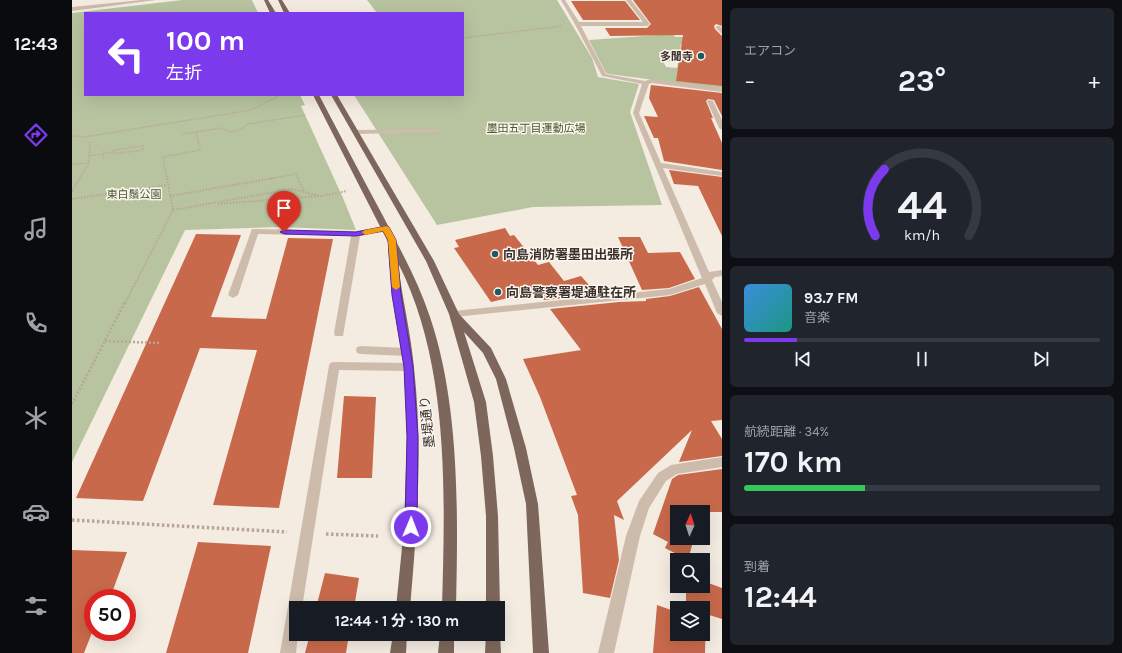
<!DOCTYPE html>
<html lang="ja">
<head>
<meta charset="utf-8">
<style>
  :root { --surface:#171b24; --page:#20242c; --text:#f1f3f6; --muted:#9ea1a6; --line:#363941; --accent:#7c3aed }
  body { margin:0; font-family:Karla,"Noto Sans JP",sans-serif; background:var(--page); color:var(--text); height:100vh; display:flex; flex-direction:column; font-size:15px; white-space:nowrap }
  * { box-sizing:border-box; margin:0 }
  p { font-size:13px; color:var(--muted) }
  .icon { flex:none; width:22px; height:22px; fill:none; stroke:currentColor; stroke-width:2; stroke-linecap:round; stroke-linejoin:round }
  .map { position:relative; flex:1; overflow:hidden }
  .side { display:flex; flex-direction:column; gap:8px; padding:8px; background:#0d0f14; width:400px }
  .side>* { flex:none }
  .guide { position:absolute; left:12px; top:12px; width:380px; height:84px; border-radius:0px; box-shadow:0 4px 16px #0002; background:#7c3aed; color:#fff; overflow:hidden }
  .needle { width:26px; rotate:3deg }
  .fabs { position:absolute; left:598px; top:505px; display:grid; gap:8px }
  .fabs a { display:grid; place-items:center; width:40px; height:40px; border-radius:0px; background:var(--surface); box-shadow:0 4px 16px #0002; font-size:20px }
  .speed { position:absolute; left:12px; top:589px; display:flex; gap:8px; font-size:20px; font-weight:700; text-align:center }
  .speed>* { display:grid; place-content:center; width:52px; height:52px; border-radius:50%; background:var(--surface); box-shadow:0 4px 16px #0002; line-height:1 }
  .speed .limit { border:6px solid #d22; background:#fff; color:#111 }
  .pin { position:absolute; display:grid; place-items:center; width:34px; height:34px; color:#fff; margin:-41px -17px; border-radius:50% 50% 50% 0; rotate:-45deg; box-shadow:0 0 4px #0007 }
  .pin .icon { rotate:45deg }
  .me { position:absolute; width:44px; margin:-22px; rotate:1deg; stroke-linejoin:round; filter:drop-shadow(0 0 3px #0008) }
  .turn { display:flex; align-items:center; gap:14px; height:84px; padding:0 16px; font-size:18px }
  .turn .icon { width:52px; height:52px; stroke-width:2.5 }
  .turn b { display:block; font-size:28px; line-height:34px }
  .big { font-size:30px; font-weight:700; line-height:1.1 }
  .side .tile { flex:1; display:flex; flex-direction:column; justify-content:center; gap:6px; min-width:0; padding:0 14px; border-radius:6px; background:var(--page) }
  .side .dial { align-items:center; gap:0 }
  .dial svg { height:104px; overflow:visible; fill:none; stroke:var(--line); stroke-width:7; stroke-linecap:round; text-anchor:middle }
  .dial text { fill:var(--text); stroke:none }
  .song { display:flex; align-items:center; gap:12px }
  .cover { width:48px; height:48px; border-radius:6px; background:linear-gradient(135deg,hsl(210 70% 55%),hsl(170 70% 35%)) }
  .played { height:4px; border-radius:2px; background:linear-gradient(90deg,var(--accent) 15%,var(--line) 15%) }
  .keys { display:flex; justify-content:space-around; direction:ltr }
  .heat { display:flex; justify-content:space-between; align-items:center; font-size:22px; direction:ltr }
  .charge { height:6px; border-radius:3px; background:linear-gradient(90deg,#34c759 34%,var(--line) 0) }
  .trip { position:absolute; left:217px; top:601px; width:216px; height:40px; border-radius:0px; background:var(--surface); box-shadow:0 4px 16px #0002; font-weight:700; line-height:40px; text-align:center }
  main { display:flex; flex:1; min-height:0 }
  .tab-bar { display:flex; flex-direction:column; width:72px; justify-content:space-around; align-items:center; background:#090b0e; color:var(--muted) }
  .tab-bar .icon { width:28px; height:28px }
  .tab-bar .current { color:var(--accent) }
  .tab-bar b { font-size:18px; color:var(--text) }
  .map>svg:first-child { display:block }
</style>
</head>
<body>
<main>
<nav class="tab-bar">
<b>12:43</b>
<svg class="icon current" aria-label="directions" viewBox="0 0 24 24"><path d="M12 3l9 9-9 9-9-9zM9 14v-3h6M13 9l2 2-2 2"/></svg>
<svg class="icon" aria-label="music" viewBox="0 0 24 24"><path d="M9 18V5l10-2v13"/><circle cx="6" cy="18" r="3"/><circle cx="16" cy="16" r="3"/></svg>
<svg class="icon" aria-label="phone" viewBox="0 0 24 24"><path d="M5 4h4l2 5-3 2q2 4 5 5l2-3 5 2v4C11 20 4 13 5 4z"/></svg>
<svg class="icon" aria-label="climate" viewBox="0 0 24 24"><path d="M12 3v18M4 7l16 10M4 17L20 7"/></svg>
<svg class="icon" aria-label="car" viewBox="0 0 24 24"><path d="M5 17H2v-5l4-1 3-4h7l3 4 3 1v5h-3M9 17h6M6 11h13"/><circle cx="7" cy="17" r="2"/><circle cx="17" cy="17" r="2"/></svg>
<svg class="icon" aria-label="filters" viewBox="0 0 24 24"><path d="M4 7h16M4 17h16"/><circle cx="9" cy="7" r="2"/><circle cx="15" cy="17" r="2"/></svg>
</nav>
<div class="map">
<svg width="650" height="653" viewBox="0 0 650 653">
  <rect width="100%" height="100%" fill="#f4ebe1"/>
  <path fill="#b8c4a0" d="M110,0H180L186,13H13V95H228L233,105L229,106L271,198L284,230L208,227L113,230L0,462V13Z
    M295,0H485L520,58L526,77L567,84L558,112L590,205L461,207L365,225L282,95H391V13H305Z
    M601,34L603,37H611L613,44H609L606,62L591,61L594,67L605,68L606,63L619,65L650,78V89L537,74L534,73L517,40Z"/>
  <path fill="#c8694b" d="M561,0H650V26L644,24L642,26L643,29L650,36V86L604,81L611,35L538,36L533,28H575L579,24Z
    M499,1H553L568,20H511Z
    M579,85L650,93V116L642,100L636,99L634,101L641,118H639L650,143V170L592,161L586,138H582L572,116L586,117L577,98Z
    M597,170L650,177V236L626,186L602,184Z
    M433,228L438,236L442,235L466,265L477,262L492,281L509,276L526,295L472,300L465,291L419,302L382,248L387,247L383,240Z
    M124,234L169,235L139,317L194,319L216,238L261,239L207,508L141,505L185,350L128,348L71,501L4,498Z
    M546,237H568L576,253L608,252L623,279L597,288L570,290Z
    M627,287L650,329V420L639,421L650,439V456L607,462L620,430L545,501L552,520L542,515L547,560L538,598L511,593L506,515L499,496L505,495L468,397L451,359L509,350L478,309L547,302L574,301V299L598,296Z
    M272,396L304,397L300,478H265Z
    M650,469V512H605V538H622L616,560L593,548L596,542L581,534L600,479L606,475Z
    M126,542L199,546L176,653H94Z
    M0,550L55,552L38,598H21V630L12,653H0Z
    M253,573L287,578L282,608H244Z
    M631,581L650,588V619L634,614L633,653H581L585,605L605,612V634H631V608H614V586H631Z
    M238,634H277L274,653H233Z"/>
  <g fill="none" stroke-linecap="round" stroke-linejoin="round">
    <path stroke="#b9a596" stroke-width="1.5" stroke-dasharray="1 1" stroke-linecap="butt" d="M391,38L490,26
      M110,134L150,128L158,132L168,130L176,124L233,115
      M0,136L12,137L179,110L208,95
      M71,146V150L42,154V150Z
      M17,156L42,152
      M31,158L32,150
      M17,163L18,141
      M0,164L17,163L7,179
      M95,179L91,157L128,150L124,132
      M196,179L224,174L226,179"/>
    <path stroke="#b9a596" stroke-width="2" stroke-dasharray="1.5 1.5" stroke-linecap="butt" d="M226,178L232,192
      M0,191L8,178
      M98,196L202,178
      M0,199L95,185
      M146,204L247,196
      M101,210L220,189L249,196L275,191
      M53,303L101,210L95,178"/>
    <path stroke="#b9a596" stroke-width="2.5" stroke-dasharray="2 2" stroke-linecap="butt" d="M33,341L88,343
      M0,404L53,302"/>
    <path stroke="#b9a596" stroke-width="3.5" stroke-dasharray="2.5 2.5" stroke-linecap="butt" d="M0,520L215,532
      M254,534L306,536"/>
    <path fill="#cdbbac" fill-rule="evenodd" d="M69,0H84L0,11V7Z
      M489,0H493L507,22H571L554,0H559L578,24L575,26H509L534,74L573,81L579,79L650,88V92L580,83L577,84L567,113L589,163L650,172V176L591,168L637,272L650,270V276L643,277L640,280L650,302V316L645,313L633,284L598,295L382,317L377,314L382,311L597,289L630,278L561,113L570,84L530,76L505,28Z
      M644,26H648L650,28V34L644,28Z
      M636,100L641,101L650,120V130L647,128L635,101Z
      M366,129L369,131L368,132L284,134L281,132L284,130Z
      M314,226L318,229L317,231L288,236L271,336H263L262,333L279,236L186,234L166,295L161,298L156,295L180,229L284,231Z
      M289,346L335,348L339,349L340,352L339,355L335,356L289,354L285,353L284,350L285,347Z
      M262,362L337,363L341,364L342,367L341,370L337,371L267,370L230,608H224V634H226L224,653H208L257,366L258,363Z
      M650,457V467L605,474L594,481L577,508L568,536L542,653H526L554,536L567,501L586,473L599,465Z"/>
    <path fill="#7d675c" fill-rule="evenodd" d="M192,0H196L204,13H198Z
      M206,0H210L218,13H212Z
      M241,95H247C268,135 289,175 311,216C328,249 346,281 358,317C388,406 386,515 384,608H370C373,497 378,364 326,263C330,298 339,333 342,368C351,448 345,528 338,608H324L332,527L335,437L332,367L320,295L316,246L317,244Z
      M259,95H265L362,261L387,314L419,348L434,379L454,448L466,504L477,653H461L454,504L442,448L424,379L411,353L392,332L414,402L421,456L426,516L428,608L426,613V608H414V516L409,456L402,402L377,314L354,261Z
      M426,629L428,634L429,653H413L414,634H426Z
      M321,634H335L334,653H318Z
      M368,634H382V653H366Z"/>
  </g>
  <path fill="#7c3aed" stroke="#51269a" d="M314,226L317,227L324,240L329,295L341,367L346,437L345,527L343,531L339,532L334,531L333,527L335,437L332,367L320,295L316,240L311,231L284,236L212,234L208,232L212,230L284,232Z"/>
  <path fill="#f59e0b" d="M314,226L317,227L324,240L328,287L324,290L320,287L316,240L311,231L293,235L290,232L293,230Z"/>
  <g fill="#1f5a5e" stroke="#fbf5ee" stroke-width="1.5">
    <circle cx="629" cy="56" r="4"/>
    <circle cx="423" cy="254" r="4"/>
    <circle cx="426" cy="292" r="4"/>
  </g>
  <g text-anchor="middle" dominant-baseline="central" stroke-width="3" stroke-linejoin="round" paint-order="stroke">
    <g font-size="11" font-weight="bold" fill="#3b302b" stroke="#fbf5ee" text-anchor="end">
      <text x="621" y="56">多聞寺</text>
    </g>
    <g font-size="11" fill="#4a5a2e" stroke="#fbf5ee">
      <text x="464" y="128">墨田五丁目運動広場</text>
      <text x="62" y="194">東白鬚公園</text>
    </g>
    <g font-size="13" font-weight="bold" fill="#3b302b" stroke="#fbf5ee" text-anchor="start">
      <text x="431" y="254">向島消防署墨田出張所</text>
      <text x="434" y="292">向島警察署堤通駐在所</text>
    </g>
    <g font-size="13" fill="#3b302b" stroke="#fbf5ee">
      <text transform="translate(355 422) rotate(-96)">墨堤通り</text>
    </g>
  </g>
</svg>
<div class="fabs">
<a><svg class="needle" viewBox="-14 -14 28 28"><path d="M0-13l5 13h-10z" fill="#e53935"/><path d="M0 13l5-13h-10z" fill="#9ea1a6"/></svg></a>
<a><svg class="icon" aria-label="search" viewBox="0 0 24 24"><circle cx="10" cy="10" r="6"/><path d="M15 15l6 6"/></svg></a>
<a><svg class="icon" aria-label="layers" viewBox="0 0 24 24"><path d="M12 4l9 5-9 5-9-5zM3 14l9 5 9-5"/></svg></a>
</div>
<div class="speed"><div class="limit">50</div></div>
<div class="pin" style="left:212px;top:232px;background:#d93025"><svg class="icon" aria-label="arrive" viewBox="0 0 24 24"><path d="M6 21V4h12l-3 4 3 4H6"/></svg></div>
<svg class="me" style="left:339px;top:527px" viewBox="-20 -20 40 40"><circle r="17" fill="#7c3aed" stroke="#fff" stroke-width="3"/><path d="M0-11L8 9 0 5-8 9z" fill="#fff"/></svg>
<div class="trip">12:44 · 1 分 · 130 m</div>
<div class="guide">
<div class="turn"><svg class="icon" aria-label="left" viewBox="0 0 24 24"><path d="M17 20v-9H6M10 6l-5 5 5 5"/></svg><div><b>100 m</b>左折</div></div>
</div>
</div>
<section class="side">
<div class="tile"><p>エアコン</p>
<div class="heat"><a>−</a><b class="big">23°</b><a>+</a></div>
</div>
<div class="tile dial"><svg viewBox="0 0 100 80">
<path d="M14 69A42 42 0 1 1 86 69"/>
<path d="M14 69A42 42 0 0 1 21 18" stroke="#7c3aed"/>
<text x="50" y="56" font-size="32" font-weight="700">44</text>
<text x="50" y="72" font-size="11">km/h</text>
</svg></div>
<div class="tile">
<div class="song"><i class="cover"></i><div><b>93.7 FM</b><p>音楽</p></div></div>
<div class="played"></div>
<div class="keys"><svg class="icon" aria-label="previous" viewBox="0 0 24 24"><path d="M18 5L8 12l10 7zM5 5v14"/></svg><svg class="icon" aria-label="pause" viewBox="0 0 24 24"><path d="M8 5v14M16 5v14"/></svg><svg class="icon" aria-label="next" viewBox="0 0 24 24"><path d="M6 5l10 7-10 7zM19 5v14"/></svg></div>
</div>
<div class="tile"><p>航続距離 · 34%</p><b class="big">170 km</b><div class="charge"></div></div>
<div class="tile"><p>到着</p><b class="big">12:44</b></div>
</section>
</main>
</body>
</html>
